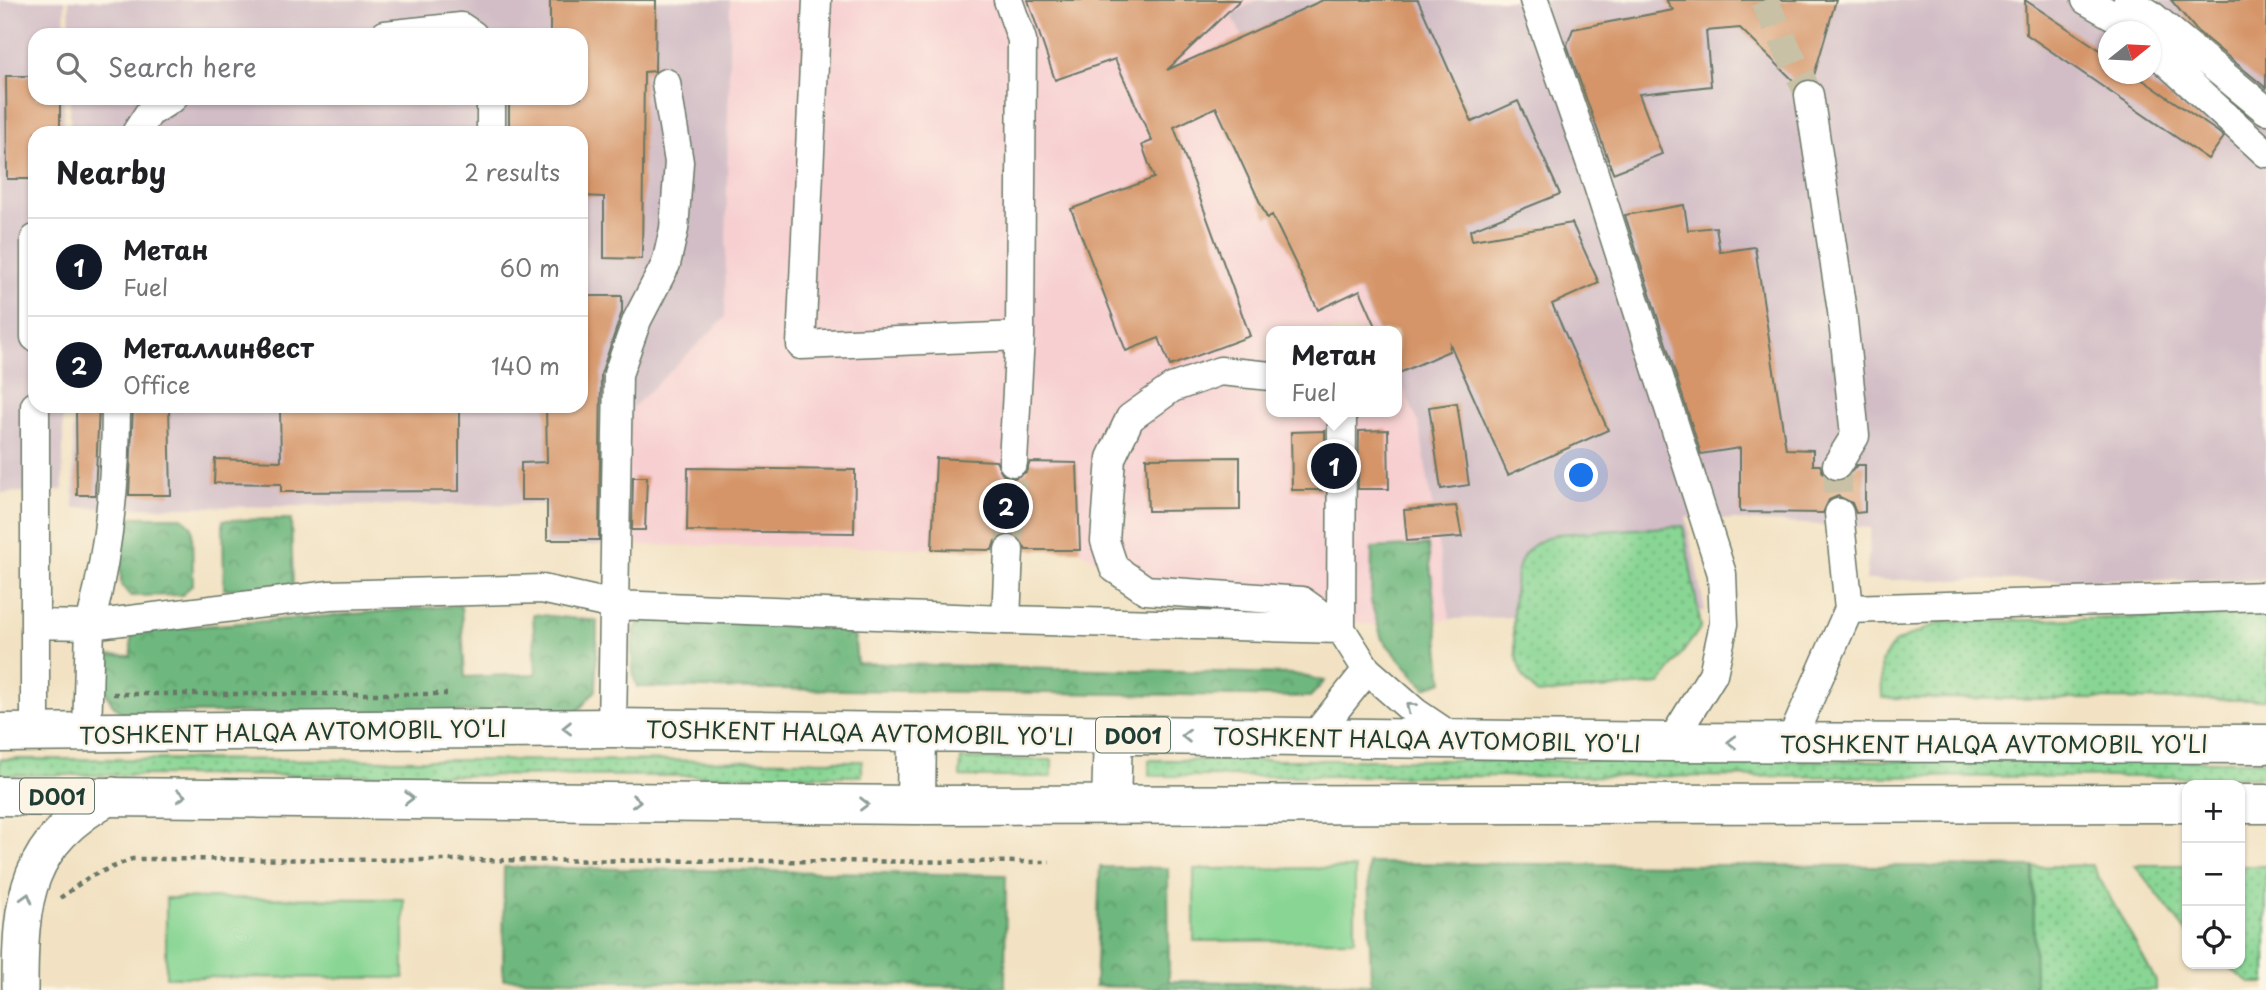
<!DOCTYPE html>
<html lang="en">
<head>
<meta charset="utf-8">
<style>
  body { margin:0; font-family:"Playpen Sans",sans-serif; background:#f6f6f6; color:#202124 }
  .controls { position:absolute; right:21px; bottom:21px; display:grid; overflow:hidden; border-radius:14px; box-shadow:0 2px 5px #0004 }
  .controls button { width:63px; height:63px; display:grid; place-items:center; padding:0; border:0; border-bottom:2px solid #e0e0e0; background:#fff; color:#202124; font:35px sans-serif }
  .compass { position:absolute; left:2098px; top:21px; width:63px; height:63px; border-radius:50%; background:#fff; box-shadow:0 2px 5px #0004; rotate:72deg }
  .you { position:absolute; left:1582px; top:476px; width:24px; height:24px; margin:-18px; border:5px solid #fff; border-radius:50%; background:#1a73e8; box-shadow:0 0 0 10px #1a73e833 }
  .badge { display:grid; place-items:center; width:46px; height:46px; border-radius:50%; background:#111827; color:#fff; font-size:23px; font-weight:700 }
  .pin { position:absolute; translate:-50% -50%; border:4px solid #fff; box-shadow:0 2px 7px #0006 }
  .popup { position:absolute; left:1266px; top:326px; width:136px; height:91px; box-sizing:border-box; display:grid; place-content:center; border-radius:14px; background:#fff; filter:drop-shadow(0 2px 5px #0005); font-size:23px; white-space:nowrap; color:#757577 }
  .popup b { font-size:26px; color:#202124 }
  .popup::after { content:''; position:absolute; left:50%; top:100%; margin-left:-14px; border:14px solid transparent; border-top-color:#fff }
  .list { margin:0; padding:0; list-style:none }
  h2 { display:flex; justify-content:space-between; align-items:center; height:91px; margin:0; padding:0 28px; font-size:30px }
  h2 small { font-size:23px; font-weight:400; color:#757577 }
  .list li { display:grid; grid-template-columns:46px 1fr auto; gap:21px; align-items:center; box-sizing:border-box; height:98px; padding:0 28px; border-top:2px solid #e0e0e0 }
  .list b { display:block; font-size:26px; white-space:nowrap }
  .list p { margin:0; font-size:23px; white-space:nowrap; color:#757577 }
  .list em { font-size:23px; font-style:normal; color:#757577 }
  .icon { flex:none; width:38px; height:38px; fill:none; stroke:currentColor; stroke-width:2; stroke-linecap:round; stroke-linejoin:round }
  .map { position:relative; flex:none; width:2266px; height:990px; overflow:hidden }
  .search { position:absolute; background:#fff; box-shadow:0 2px 5px #0004; left:28px; top:28px; width:560px; height:77px; display:flex; align-items:center; gap:18px; box-sizing:border-box; padding:0 24px; border-radius:21px; color:#757577; font-size:26px }
  .panel { position:absolute; background:#fff; box-shadow:0 2px 5px #0004; left:28px; top:126px; width:560px; height:287px; border-radius:21px }
  .map>svg:first-child { display:block }
  .built { fill:#f7cfd1 }
  .industrial { fill:#d2bdc6; fill-rule:evenodd }
  .grass { fill:url(#grass-dots); stroke:#548a64; stroke-width:2 }
  .forest { fill:url(#forest-crowns); stroke:#467a59; stroke-width:2 }
  .garden { fill:#89d694; stroke:#548a64; stroke-width:2 }
  .building { fill:#d59569 }
  .lines { fill:none; stroke-linecap:round; stroke-linejoin:round }
  .minor-tunnel { stroke:#c8c1a6; stroke-width:28; stroke-dasharray:28 14; stroke-linecap:butt }
  .minor-casing { stroke:#697766; stroke-width:31 }
  .major-casing { stroke:#697766; stroke-width:38 }
  .highway-casing { stroke:#697766; stroke-width:41 }
  .path { stroke:#697766; stroke-width:4.5; stroke-dasharray:5 5; stroke-linecap:butt }
  .minor { stroke:#fff; stroke-width:28 }
  .major { stroke:#fff; stroke-width:35 }
  .highway { stroke:#fff; stroke-width:38 }
  .oneway { stroke:#8f9e9a }
  .labels { text-anchor:middle; dominant-baseline:central; stroke-width:5; stroke-linejoin:round; paint-order:stroke }
  .shield { fill:#fcf5e5; stroke:#617469; stroke-width:2 }
  .shield-label { font-size:21px; font-weight:bold; fill:#1f3d34 }
  .street-label { font-size:23px; fill:#1f3d34; stroke:#fcf5e5 }
</style>
</head>
<body>
<div class="map">
<svg width="2266" height="990" viewBox="0 0 2266 990">
  <defs>
    <pattern id="grass-dots" width="8" height="8" patternUnits="userSpaceOnUse" patternTransform="scale(1.75)"><rect width="8" height="8" fill="#89d694"/><path d="M2 2h.1M6 6h.1" fill="none" stroke="#6faf7a" stroke-width="1.8" stroke-linecap="round"/></pattern>
    <pattern id="forest-crowns" width="20" height="18" patternUnits="userSpaceOnUse" patternTransform="scale(1.75)"><rect width="20" height="18" fill="#6eb77e"/><path d="M2 6a3 3 0 1 1 6 0M12 15a3 3 0 1 1 6 0" fill="none" stroke="#5a9668"/></pattern>
  </defs>
  <rect width="100%" height="100%" fill="#fcf5e5"/>
  <filter id="ink" filterUnits="userSpaceOnUse"><feTurbulence type="fractalNoise" baseFrequency=".0143" numOctaves="2"/><feDisplacementMap in="SourceGraphic" scale="14" xChannelSelector="R" yChannelSelector="G"/><feConvolveMatrix kernelMatrix="1 2 1 2 8 2 1 2 1" color-interpolation-filters="sRGB"/></filter>
  <filter id="wash" filterUnits="userSpaceOnUse"><feTurbulence type="fractalNoise" baseFrequency=".00686" numOctaves="4" result="noise"/><feDisplacementMap in="SourceGraphic" scale="28" xChannelSelector="R" yChannelSelector="G"/><feGaussianBlur stdDeviation="1.57" result="paint"/><feColorMatrix in="noise" values="0 0 0 0 0 0 0 0 0 0 0 0 0 0 0 0 0 1.4 0 .05"/><feComposite in="paint" operator="in"/></filter>
  <g filter="url(#wash)">
    <rect width="100%" height="100%" fill="#f2e2c3"/>
    <path class="built" d="M730,0H1256L1232,16L1377,331H1271V412H1397V375L1419,424L1450,619L1384,628L1282,605L1150,597L1080,550L619,545L632,408L725,318Z"/>
    <path class="industrial" d="M0,0H65L64,35H35V98H64V133H35V406H63V490L0,493Z
      M69,0H730L725,318L632,408L619,545H545V504L74,508L73,406H581V133H70V98H581V35H70Z
      M1256,0H2266V580H1866L1871,528L1686,517L1705,611L1450,619L1419,424L1397,375V331H1377L1232,15ZM2108,32H2150V74H2108Z"/>
    <path class="grass" d="M1683,526L1701,627L1660,684L1537,694C1532,687 1524,680 1521,672C1510,648 1510,577 1524,555C1531,544 1545,539 1556,534Z
      M2266,615V700L1882,698L1881,662L1894,643L1941,622Z
      M0,759L862,761V776L0,775Z
      M961,759L1052,760V777H960Z
      M1149,760L2266,761V777L1149,776Z
      M2092,865L2156,981V990H2035L2033,867Z
      M2135,865H2187V933Z
      M2240,866H2266V983H2250L2224,964H2240Z"/>
    <path class="forest" d="M131,517H182L192,527L193,584L182,595L131,596L121,585L120,526Z
      M291,519L293,588L224,589L223,520Z
      M1428,545L1443,682L1425,688L1382,639L1371,602L1372,548Z
      M461,605L465,677L536,674L533,614L597,621L596,690L577,712L122,713C101,698 103,678 103,655L131,656V632Z
      M655,616L854,631L857,663L1294,674L1325,681L1310,697L637,687C632,674 628,633 640,622C644,618 650,618 655,616Z
      M1368,863L2033,867L2035,990H1237L1095,986L1100,867L1168,868L1169,981L1371,984Z
      M504,867L1006,875L1005,987L503,979Z"/>
    <path class="garden" d="M1355,868V940L1194,941V869Z
      M166,898L404,899V978L166,977Z"/>
    <g id="blocks">
      <path class="building" d="M550,0H656L655,71L644,72L642,259L604,258V197L581,196V133H509V98H581V35H550Z
        M1028,0H1240L1167,70L1323,0H1418L1472,122L1518,101L1560,194L1470,230L1472,240L1572,223L1599,283L1552,304L1608,430L1508,475L1450,344L1449,351L1397,374V331H1378L1360,290L1318,310L1272,215L1267,218L1216,107L1174,127L1250,336L1170,366L1159,338L1126,351L1071,209L1154,178L1142,145L1152,141L1115,59L1055,80Z
        M1666,0H1836L1813,79L1797,84L1740,28L1706,31L1711,86L1639,94L1662,154L1613,173L1567,45L1573,29L1673,10Z
        M2025,0L2109,56V74H2134L2218,132L2224,137L2208,159L2026,34Z
        M2171,0H2266V88L2197,31Z
        M6,76H35V98H60V133H35V179H7Z
        M1684,205L1688,230L1716,227L1720,252L1755,247L1786,449L1813,450V465H1820L1823,473L1836,482L1845,479L1857,465H1865V512L1856,513L1852,503L1838,496L1829,500L1823,513L1740,512V448L1701,454L1625,215Z
        M581,296H622V312L601,374L599,540H547V500H521V463L547,462L546,406H581Z
        M1457,403L1469,485L1441,489L1429,407Z
        M76,406H99L95,495H77Z
        M133,406H169L171,495H129Z
        M300,406H452V410H459V491L281,492V484L214,483L215,459L281,461L280,409H300Z
        M1388,430L1389,489H1358L1359,431Z
        M1325,431V490H1292L1291,432Z
        M1240,457V510L1148,511L1146,458Z
        M936,458L996,461L1003,475L1013,479L1026,472L1030,462L1077,463L1080,550H1026L1018,536L1009,533L995,541L992,550L932,549Z
        M688,468L855,470L854,533L687,531Z
        M633,477H647L645,530H632Z
        M1456,506L1462,537L1407,541L1404,510Z"/>
    </g>
  </g>
  <g filter="url(#ink)">
    <use href="#blocks" fill-opacity="0" stroke="#697766" stroke-width="2"/>
    <g class="lines">
      <path class="minor-tunnel" d="M1764,0L1809,95
        M1837,465L1839,513
        M1009,550L1013,462"/>
      <g class="minor-casing">
        <path id="minor" d="M817,0L801,345L1020,336
          M1008,0L1022,40L1020,336L1013,462
          M1534,0L1593,170L1722,574L1724,624L1713,674L1671,742
          M2086,0L2119,19L2133,32
          M2128,0L2150,14L2266,110
          M385,35L461,27L473,35
          M2150,47L2266,153
          M1809,95L1842,311L1855,436L1837,465
          M136,133L149,113L173,98
          M491,133V98
          M35,239V337
          M1271,376L1220,371L1172,388L1130,418L1111,458L1105,541L1114,568L1146,590L1302,601L1341,629
          M35,406V733
          M1009,550L1006,620L1341,629L1367,670L1415,712L1455,739
          M1849,609L2266,596
          M35,624L90,625C109,552 116,481 116,406
          M1341,629L1342,412
          M612,728L618,374L637,320L666,264L674,229L679,162L666,83
          M87,733L90,625L330,595L542,589L614,605L1006,620
          M1313,738L1367,670
          M1790,743L1849,609L1839,513"/>
      </g>
      <g class="major-casing">
        <path id="major" d="M20,990C20,898 25,842 113,795"/>
      </g>
      <g class="highway-casing">
        <path id="highway" d="M0,733L612,728L1671,742L2266,744
          M0,796L916,805L2187,803
          M2240,804H2266
          M916,805L917,732
          M1111,805L1113,735"/>
      </g>
      <path class="path" d="M113,694H447
        M60,898L89,877L132,859L1050,862"/>
      <use href="#minor" class="minor"/>
      <use href="#major" class="major"/>
      <use href="#highway" class="highway"/>
    </g>
    <defs><path id="oneway-chevron" d="M-2-3.5L2.5 0L-2 3.5" fill="none" stroke-width="1.6" stroke-linecap="round" stroke-linejoin="round" transform="scale(1.75)"/></defs>
    <g class="oneway">
      <use href="#oneway-chevron" transform="translate(1410 707) rotate(-140)"/>
      <use href="#oneway-chevron" transform="translate(567 728) rotate(179)"/>
      <use href="#oneway-chevron" transform="translate(1186 736) rotate(-179)"/>
      <use href="#oneway-chevron" transform="translate(1732 742) rotate(-180)"/>
      <use href="#oneway-chevron" transform="translate(181 796) rotate(1)"/>
      <use href="#oneway-chevron" transform="translate(409 798) rotate(1)"/>
      <use href="#oneway-chevron" transform="translate(636 801) rotate(1)"/>
      <use href="#oneway-chevron" transform="translate(864 804) rotate(1)"/>
      <use href="#oneway-chevron" transform="translate(27 898) rotate(-74)"/>
    </g>
  </g>
  <g class="labels">
    <g class="shield">
      <rect x="1096" y="717.5" width="74" height="35" rx="5"/>
      <rect x="20" y="778.5" width="74" height="35" rx="5"/>
    </g>
    <g class="shield-label">
      <text x="1133" y="735">D001</text>
      <text x="57" y="796">D001</text>
    </g>
    <g class="street-label">
      <text transform="translate(293 731) rotate(-1)">TOSHKENT HALQA AVTOMOBIL YO'LI</text>
      <text transform="translate(860 732) rotate(1)">TOSHKENT HALQA AVTOMOBIL YO'LI</text>
      <text transform="translate(1427 739) rotate(1)">TOSHKENT HALQA AVTOMOBIL YO'LI</text>
      <text x="1994" y="743">TOSHKENT HALQA AVTOMOBIL YO'LI</text>
    </g>
  </g>
</svg>
<div class="controls">
<button>+</button>
<button>−</button>
<button><svg class="icon" aria-label="locate" viewBox="0 0 24 24"><circle cx="12" cy="12" r="6"/><path d="M12 2v4M12 18v4M2 12h4M18 12h4"/></svg></button>
</div>
<svg class="compass" viewBox="-18 -18 36 36"><path d="M0-13l5 13h-10z" fill="#e53935"/><path d="M0 13l5-13h-10z" fill="#757577"/></svg>
<div class="you"></div>
<div class="pin badge" style="left:1334px;top:466px">1</div>
<div class="popup"><b>Метан</b>Fuel</div>
<div class="pin badge" style="left:1006px;top:506px">2</div>
<div class="search"><svg class="icon" aria-label="search" viewBox="0 0 24 24"><circle cx="10" cy="10" r="6"/><path d="M15 15l6 6"/></svg>Search here</div>
<section class="panel">
<h2>Nearby<small>2 results</small></h2>
<ul class="list">
<li><span class="badge">1</span><div><b>Метан</b><p>Fuel</p></div><em>60 m</em></li>
<li><span class="badge">2</span><div><b>Металлинвест</b><p>Office</p></div><em>140 m</em></li>
</ul>
</section>
</div>
</body>
</html>
